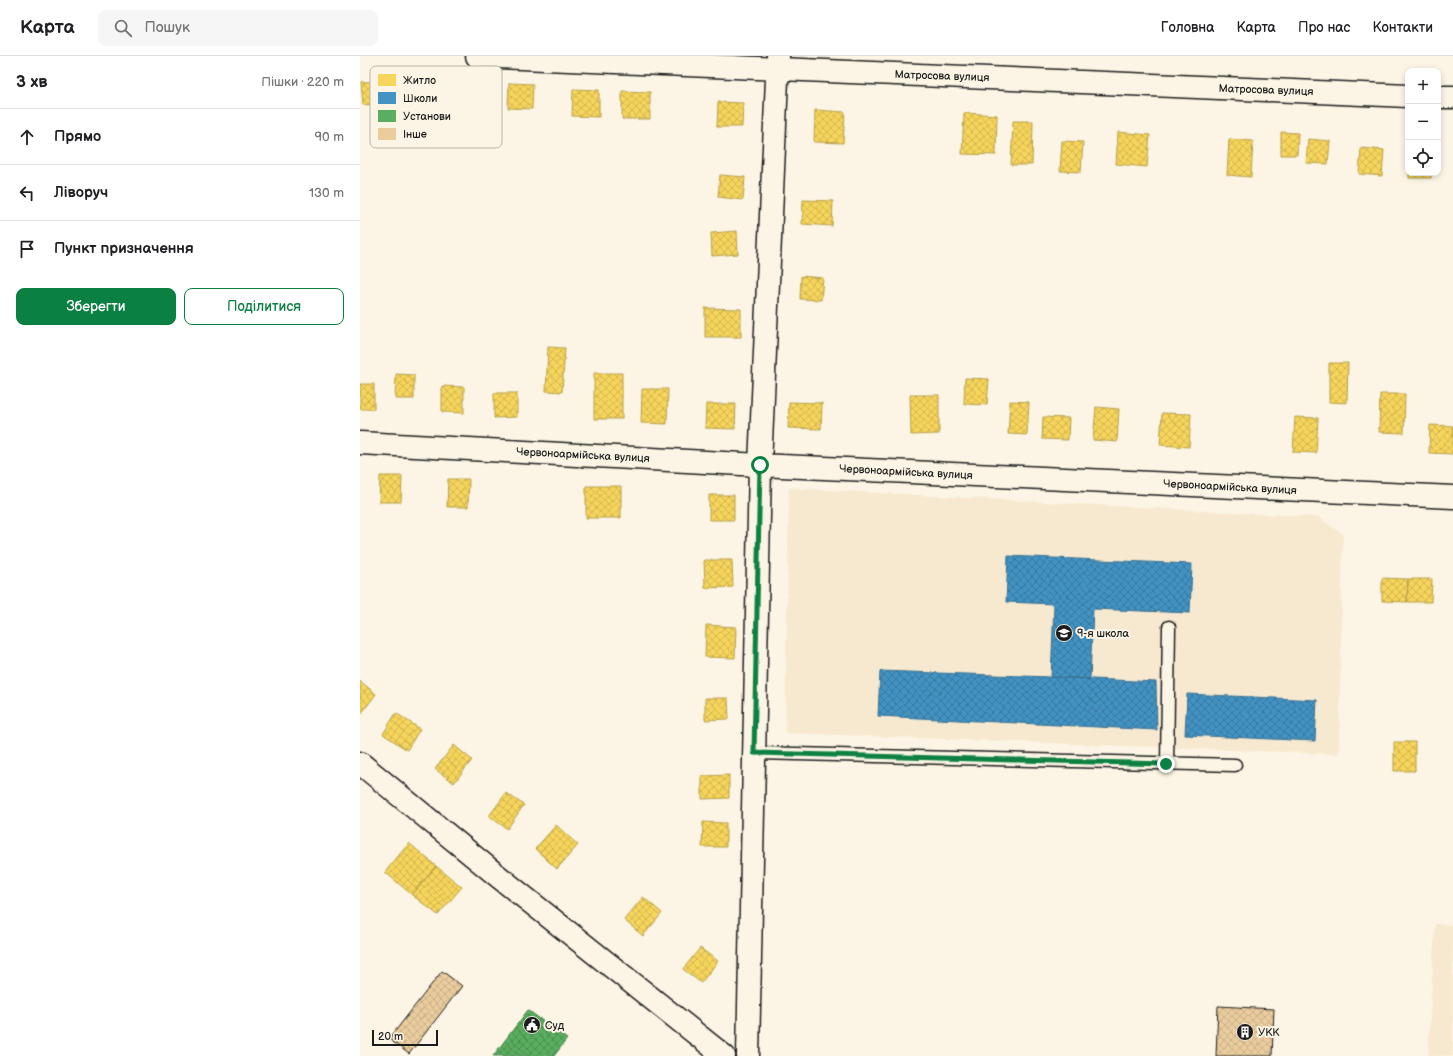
<!DOCTYPE html>
<html lang="uk">
<head>
<meta charset="utf-8">
<style>
  body { margin:0; font-family:"Balsamiq Sans",sans-serif; background:#f6f6f6; color:#202124 }
  .controls { position:absolute; right:12px; top:12px; display:grid; overflow:hidden; border-radius:8px; box-shadow:0 2px 6px #0003 }
  .controls button { width:36px; height:36px; display:grid; place-items:center; padding:0; border:0; border-bottom:1px solid #e0e0e0; background:#fff; color:#202124; font:20px sans-serif }
  .scale { position:absolute; left:12px; bottom:10px; width:66px; box-sizing:border-box; padding-left:4px; border:2px solid #1c1c1c; border-top:0; font-size:11px; line-height:14px; white-space:nowrap; color:#1c1c1c; -webkit-text-stroke:3px #fcf5e5; paint-order:stroke }
  .stop { position:absolute; width:12px; height:12px; margin:-9px; border:3px solid #0b8043; border-radius:50%; background:#fff }
  .stop.end { background:#0b8043; border-color:#fff; box-shadow:0 1px 4px #0008 }
  .list { margin:0; padding:0; list-style:none }
  h2 { display:flex; justify-content:space-between; align-items:center; height:52px; margin:0; padding:0 16px; font-size:17px }
  h2 small { font-size:13px; font-weight:400; color:#757577 }
  .list li { display:grid; grid-template-columns:26px 1fr auto; gap:12px; align-items:center; box-sizing:border-box; height:56px; padding:0 16px; border-top:1px solid #e0e0e0 }
  .list b { display:block; font-size:15px; white-space:nowrap }
  .list em { font-size:13px; font-style:normal; color:#757577 }
  .actions { display:flex; gap:8px; padding:12px 16px }
  .actions a { flex:1; padding:9px 0; border:1px solid #0b8043; border-radius:8px; text-align:center; font-size:14px; color:#0b8043 }
  .actions .main { background:#0b8043; color:#fff }
  .icon { flex:none; width:22px; height:22px; fill:none; stroke:currentColor; stroke-width:2; stroke-linecap:round; stroke-linejoin:round }
  .map { position:relative; flex:none; width:1093px; height:1000px; overflow:hidden }
  header { display:flex; align-items:center; gap:24px; box-sizing:border-box; height:56px; padding:0 20px; background:#fff; border-bottom:1px solid #e0e0e0 }
  header strong { font-size:19px }
  nav { display:flex; gap:22px; margin-inline-start:auto; font-size:14px }
  .search { width:280px; height:36px; background:#f6f6f6; display:flex; align-items:center; gap:10px; box-sizing:border-box; padding:0 14px; border-radius:8px; color:#757577; font-size:15px }
  main { display:flex }
  aside { flex:1; background:#fff }
  .map>svg:first-child { display:block }
  .built { fill:#f7e9cf }
  .homes { fill:url(#homes-cross-hatch); stroke:#b59e49 }
  .schools { fill:url(#schools-cross-hatch); stroke:#376f91 }
  .public { fill:url(#public-cross-hatch); stroke:#47824c }
  .building { fill:url(#building-cross-hatch); stroke:#1c1c1c }
  .lines { fill:none; stroke-linecap:round; stroke-linejoin:round }
  .service-casing { stroke:#1c1c1c; stroke-width:15 }
  .minor-casing { stroke:#1c1c1c; stroke-width:25 }
  .service { stroke:#fcf5e5; stroke-width:12 }
  .minor { stroke:#fcf5e5; stroke-width:22 }
  .route { stroke:#0b8043; stroke-width:5 }
  .labels { text-anchor:middle; dominant-baseline:central; stroke-width:4; stroke-linejoin:round; paint-order:stroke }
  .street-label { font-size:11px; fill:#1c1c1c; stroke:#fcf5e5 }
  .poi-label { font-size:11px; fill:#1c1c1c; stroke:#fcf5e5; text-anchor:start }
  .key { fill:#fcf5e5; stroke:#b9b4a9; stroke-width:1 }
  .key-label { font-size:11px; fill:#1c1c1c }
</style>
</head>
<body>
<header>
<strong>Карта</strong>
<div class="search"><svg class="icon" aria-label="search" viewBox="0 0 24 24"><circle cx="10" cy="10" r="6"/><path d="M15 15l6 6"/></svg>Пошук</div>
<nav><a>Головна</a><a>Карта</a><a>Про нас</a><a>Контакти</a></nav>
</header>
<main>
<aside>
<h2>3 хв<small>Пішки · 220 m</small></h2>
<ul class="list">
<li><svg class="icon" aria-label="ahead" viewBox="0 0 24 24"><path d="M12 20V5M6 11l6-6 6 6"/></svg><div><b>Прямо</b></div><em>90 m</em></li>
<li><svg class="icon" aria-label="left" viewBox="0 0 24 24"><path d="M17 20v-9H6M10 6l-5 5 5 5"/></svg><div><b>Ліворуч</b></div><em>130 m</em></li>
<li><svg class="icon" aria-label="arrive" viewBox="0 0 24 24"><path d="M6 21V4h12l-3 4 3 4H6"/></svg><div><b>Пункт призначення</b></div></li>
</ul>
<div class="actions"><a class="main">Зберегти</a><a>Поділитися</a></div>
</aside>
<div class="map">
<svg width="1093" height="1000" viewBox="0 0 1093 1000">
  <defs>
    <pattern id="homes-cross-hatch" width="8" height="8" patternUnits="userSpaceOnUse"><rect width="8" height="8" fill="#f6d55c"/><path d="M0 0l8 8M0 8l8-8" fill="none" stroke="#d2b64f"/></pattern>
    <pattern id="schools-cross-hatch" width="8" height="8" patternUnits="userSpaceOnUse"><rect width="8" height="8" fill="#4393c3"/><path d="M0 0l8 8M0 8l8-8" fill="none" stroke="#37779e"/></pattern>
    <pattern id="public-cross-hatch" width="8" height="8" patternUnits="userSpaceOnUse"><rect width="8" height="8" fill="#5aae61"/><path d="M0 0l8 8M0 8l8-8" fill="none" stroke="#4a8d4f"/></pattern>
    <pattern id="building-cross-hatch" width="8" height="8" patternUnits="userSpaceOnUse"><rect width="8" height="8" fill="#eacc9d"/><path d="M0 0l8 8M0 8l8-8" fill="none" stroke="#c8af87"/></pattern>
  </defs>
  <rect width="100%" height="100%" fill="#fcf5e5"/>
  <filter id="ink" filterUnits="userSpaceOnUse"><feTurbulence type="fractalNoise" baseFrequency=".025" numOctaves="2"/><feDisplacementMap in="SourceGraphic" scale="8" xChannelSelector="R" yChannelSelector="G"/><feConvolveMatrix kernelMatrix="1 2 1 2 8 2 1 2 1" color-interpolation-filters="sRGB"/></filter>
  <g filter="url(#ink)">
    <path class="built" d="M429,432L958,461L983,478L979,698L425,677Z
      M1075,868L1093,869V1000H1068Z"/>
    <path class="homes" d="M27,25L28,48L3,49L1,26Z
      M149,27L173,28L172,53L148,52Z
      M213,33L239,34V61L212,60Z
      M262,35L290,36V63H262Z
      M358,46L383,47L382,71H357Z
      M455,54L485,56L483,87L454,86Z
      M604,57L637,59L636,99L602,98Z
      M653,65H673L672,109H651Z
      M758,76L790,79L787,111L756,108Z
      M921,76L938,77L937,99H921Z
      M869,83L893,85L891,121L867,119Z
      M948,83L970,85L968,108L946,107Z
      M702,85L723,86L721,116L700,115Z
      M1001,92L1024,94L1022,120L999,118Z
      M1049,117H1071V122H1049Z
      M360,119L385,121L383,144L358,141Z
      M443,144L473,145L472,170L442,168Z
      M377,175L378,198L352,200L351,177Z
      M441,220L463,222L461,244L440,243Z
      M345,252L381,253V281H345Z
      M188,291L205,292L202,336L186,335Z
      M969,307H988L987,347L969,346Z
      M234,317H262V363H234Z
      M36,318L54,319V343H35Z
      M605,322L629,323L627,349L604,348Z
      M0,328H14V353H0Z
      M82,330L104,331V357L82,356Z
      M282,333H308L307,368L281,367Z
      M134,337H157V361L134,362Z
      M1020,338H1045L1044,377L1019,376Z
      M550,339H579V378L551,379Z
      M650,345L669,346L667,379L648,378Z
      M429,346L462,347L461,373L428,372Z
      M346,348H376L375,373L345,372Z
      M736,351L759,353L757,386L733,384Z
      M802,357L831,358L829,391L800,389Z
      M683,361L709,362L708,384L682,383Z
      M935,361L958,362L956,397L933,396Z
      M1070,369L1093,370V398L1069,397Z
      M20,420H42L41,446H19Z
      M88,423H109L108,451H87Z
      M226,430H261V462H226Z
      M349,439H374V464H349Z
      M344,504H372L373,531L345,532Z
      M1022,522L1048,523L1047,546L1022,545Z
      M1048,523H1072L1071,546H1047Z
      M346,569L376,571L375,602L345,601Z
      M0,625L16,638L1,658L0,657Z
      M345,642H368L369,663L345,664Z
      M36,657L60,673L47,694L23,678Z
      M1034,686H1055V715H1034Z
      M94,689L112,704L94,727L75,713Z
      M369,719V742L342,743V720Z
      M146,737L164,749L147,773L129,760Z
      M343,766L366,767V791H342Z
      M196,769L218,789L197,813L175,793Z
      M49,787L76,810L52,839L25,816Z
      M76,810L102,831L78,859L52,839Z
      M283,841L302,857L283,880L264,864Z
      M340,892L358,905L341,927L323,913Z"/>
    <path class="schools" d="M648,500L832,508L830,557L733,553L730,623L691,621L694,548L646,546Z
      M520,615L691,621L796,626L797,674L518,660Z
      M827,638L957,644L955,685L825,679Z"/>
    <path class="public" d="M168,954L207,983L194,1000H133Z"/>
    <path class="building" d="M82,915L102,930L49,998L29,983Z
      M858,950L914,953L912,1000H856Z"/>
    <g class="lines">
      <g class="service-casing">
        <path id="service" d="M394,697L875,709
          M807,708L809,571"/>
      </g>
      <g class="minor-casing">
        <path id="minor" d="M117,0L1048,40
          M1078,41H1093
          M0,387L400,409L1093,441
          M0,707L139,821L364,1000
          M388,1000L400,409L418,0"/>
      </g>
      <use href="#service" class="service"/>
      <use href="#minor" class="minor"/>
    </g>
  </g>
  <g class="lines" filter="url(#ink)">
    <path class="route" d="M400,409L394,697L806,708"/>
  </g>
  <defs>
    <g id="school-disc" transform="scale(0.9)"><circle r="9.5" fill="#1c1c1c" stroke="#fcf5e5"/><path d="M0-5L7-2L0 1L-7-2ZM-4 1L0 2.5L4 1V4Q0 6-4 4Z" fill="#fff"/></g>
    <g id="civic-disc" transform="scale(0.9)"><circle r="9.5" fill="#1c1c1c" stroke="#fcf5e5"/><path d="M-.6-6.5H3V-4.5H.6V-3L4-1V1h2V6H-6V1h2V-1L-.6-3ZM-1.2 2.5V6h2.4V2.5Z" fill="#fff"/></g>
    <g id="building-disc" transform="scale(0.9)"><circle r="9.5" fill="#1c1c1c" stroke="#fcf5e5"/><path d="M-4-6H4V6H1V3H-1V6H-4ZM-2.5-4.3h1.7v1.8h-1.7ZM.8-4.3h1.7v1.8H.8ZM-2.5-1h1.7V.8h-1.7ZM.8-1h1.7V.8H.8Z" fill="#fff"/></g>
  </defs>
  <g fill-rule="evenodd">
    <use href="#school-disc" x="704" y="577"/>
    <use href="#civic-disc" x="172" y="969"/>
    <use href="#building-disc" x="885" y="976"/>
  </g>
  <g class="labels">
    <g class="street-label">
      <text transform="translate(582 20) rotate(2)">Матросова вулиця</text>
      <text transform="translate(906 34) rotate(2)">Матросова вулиця</text>
      <text transform="translate(223 399) rotate(3)">Червоноармійська вулиця</text>
      <text transform="translate(546 416) rotate(3)">Червоноармійська вулиця</text>
      <text transform="translate(870 431) rotate(3)">Червоноармійська вулиця</text>
    </g>
    <g class="poi-label">
      <text x="717" y="577">9-я школа</text>
      <text x="185" y="969">Суд</text>
      <text x="898" y="976">УКК</text>
    </g>
  </g>
  <rect x="10" y="10" width="132" height="82" rx="6" class="key"/>
  <rect x="18" y="18" width="18" height="12" fill="#f6d55c"/>
  <rect x="18" y="36" width="18" height="12" fill="#4393c3"/>
  <rect x="18" y="54" width="18" height="12" fill="#5aae61"/>
  <rect x="18" y="72" width="18" height="12" fill="#eacc9d"/>
  <g class="key-label">
    <text x="43" y="28">Житло</text>
    <text x="43" y="46">Школи</text>
    <text x="43" y="64">Установи</text>
    <text x="43" y="82">Інше</text>
  </g>
</svg>
<div class="controls">
<button>+</button>
<button>−</button>
<button><svg class="icon" aria-label="locate" viewBox="0 0 24 24"><circle cx="12" cy="12" r="6"/><path d="M12 2v4M12 18v4M2 12h4M18 12h4"/></svg></button>
</div>
<div class="scale">20 m</div>
<div class="stop" style="left:400px;top:409px"></div>
<div class="stop end" style="left:806px;top:708px"></div>
</div>
</main>
</body>
</html>
